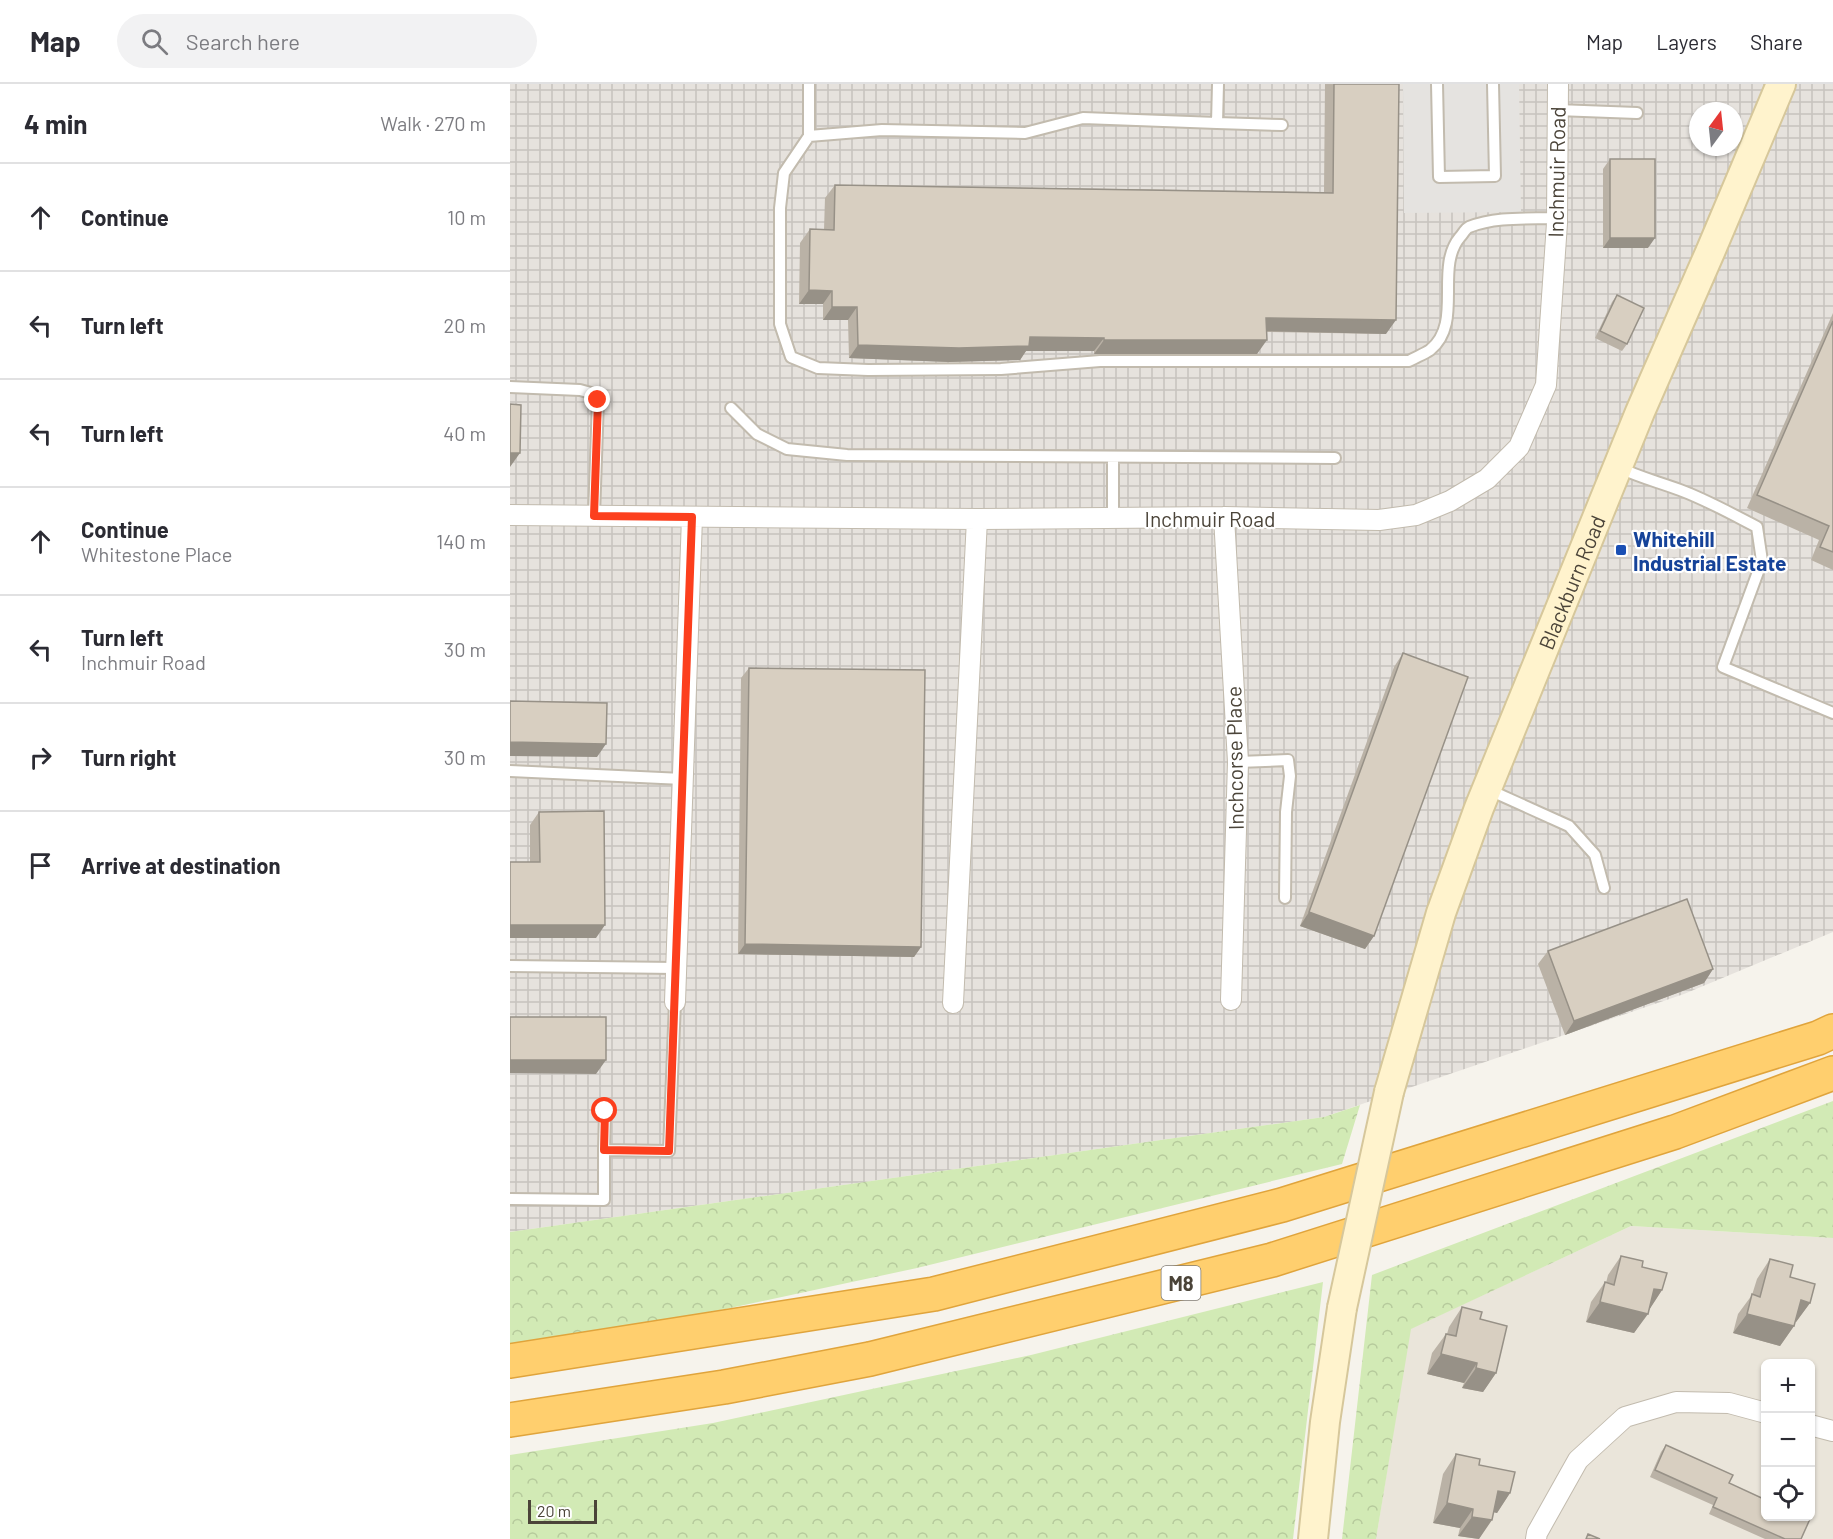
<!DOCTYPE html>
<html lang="en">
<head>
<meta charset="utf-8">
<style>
  body { margin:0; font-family:Barlow,sans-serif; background:#f2f2f3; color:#2b2b33 }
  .controls { position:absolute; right:18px; bottom:18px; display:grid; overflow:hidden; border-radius:9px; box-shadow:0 2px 4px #0004 }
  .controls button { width:54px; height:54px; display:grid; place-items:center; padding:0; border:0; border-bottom:2px solid #e1e1e2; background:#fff; color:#2b2b33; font:30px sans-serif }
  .compass { position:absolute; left:1179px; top:18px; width:54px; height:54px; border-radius:50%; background:#fff; box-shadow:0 2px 4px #0004; rotate:15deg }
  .scale { position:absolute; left:18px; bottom:15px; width:69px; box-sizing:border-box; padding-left:6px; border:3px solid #4b4439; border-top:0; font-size:16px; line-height:21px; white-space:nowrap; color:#4b4439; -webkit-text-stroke:4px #fff; paint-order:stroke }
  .stop { position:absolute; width:18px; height:18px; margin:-14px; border:4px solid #fc3f1d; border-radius:50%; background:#fff }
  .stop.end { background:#fc3f1d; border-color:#fff; box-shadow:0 2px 6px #0008 }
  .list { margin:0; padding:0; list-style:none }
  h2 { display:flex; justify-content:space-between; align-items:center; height:78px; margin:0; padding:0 24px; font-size:26px }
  h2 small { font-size:20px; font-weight:400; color:#7c7c81 }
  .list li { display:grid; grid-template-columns:39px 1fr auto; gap:18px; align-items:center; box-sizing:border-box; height:108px; padding:0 24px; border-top:2px solid #e1e1e2 }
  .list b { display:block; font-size:22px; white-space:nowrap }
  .list p { margin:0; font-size:20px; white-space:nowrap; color:#7c7c81 }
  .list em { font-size:20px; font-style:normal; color:#7c7c81 }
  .icon { flex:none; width:33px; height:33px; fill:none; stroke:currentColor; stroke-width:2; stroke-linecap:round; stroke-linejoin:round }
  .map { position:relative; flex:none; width:1323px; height:1455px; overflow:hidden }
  header { display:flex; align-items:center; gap:36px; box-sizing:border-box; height:84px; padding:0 30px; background:#fff; border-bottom:2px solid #e1e1e2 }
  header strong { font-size:28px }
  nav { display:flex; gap:33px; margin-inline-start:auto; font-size:21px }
  .search { width:420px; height:54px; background:#f2f2f3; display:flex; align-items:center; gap:15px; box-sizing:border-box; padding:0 21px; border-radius:33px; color:#7c7c81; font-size:22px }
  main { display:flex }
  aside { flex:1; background:#fff }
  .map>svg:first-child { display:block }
  .residential { fill:#eae5da; fill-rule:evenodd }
  .industrial { fill:url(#industrial-grid); fill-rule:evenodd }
  .forest { fill:url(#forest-crowns) }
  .parking { fill:#e5e3e0 }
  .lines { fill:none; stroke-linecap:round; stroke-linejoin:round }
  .service-casing { stroke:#c2bbae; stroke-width:14 }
  .minor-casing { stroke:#c2bbae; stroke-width:22 }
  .secondary-casing { stroke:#d6c79b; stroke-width:32 }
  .motorway-casing { stroke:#e0a43c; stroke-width:36 }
  .service { stroke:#fff; stroke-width:10 }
  .minor { stroke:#fff; stroke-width:20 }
  .secondary { stroke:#fff3cd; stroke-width:28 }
  .motorway { stroke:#ffcf6e; stroke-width:33 }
  .secondary-bridge-casing { stroke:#d6c79b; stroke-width:32; stroke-linecap:butt }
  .secondary-bridge { stroke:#fff3cd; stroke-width:28 }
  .wall { fill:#bab2a6 }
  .shaded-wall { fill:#979187 }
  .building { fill:#d8cfc1; stroke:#979187; stroke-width:1.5 }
  .route { stroke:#fc3f1d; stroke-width:8 }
  .transit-dot { fill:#1a4fb4; stroke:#fff; stroke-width:2 }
  .labels { text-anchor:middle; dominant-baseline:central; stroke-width:4.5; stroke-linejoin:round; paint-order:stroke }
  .shield { fill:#fff; stroke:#817c74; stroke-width:1.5 }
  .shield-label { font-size:20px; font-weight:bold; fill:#4b4439 }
  .street-label { font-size:21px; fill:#4b4439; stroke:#fff }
  .transit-label { font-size:21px; font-weight:bold; fill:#164399; stroke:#fff; text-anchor:start }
</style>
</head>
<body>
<header>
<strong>Map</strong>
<div class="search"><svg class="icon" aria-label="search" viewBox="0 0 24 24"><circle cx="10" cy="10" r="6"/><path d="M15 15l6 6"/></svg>Search here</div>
<nav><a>Map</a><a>Layers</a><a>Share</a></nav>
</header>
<main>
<aside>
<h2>4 min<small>Walk · 270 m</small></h2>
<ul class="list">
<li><svg class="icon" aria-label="ahead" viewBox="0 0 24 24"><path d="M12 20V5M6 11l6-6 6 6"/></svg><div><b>Continue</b></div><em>10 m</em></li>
<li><svg class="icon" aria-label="left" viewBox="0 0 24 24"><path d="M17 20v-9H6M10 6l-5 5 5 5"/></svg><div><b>Turn left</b></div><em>20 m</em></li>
<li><svg class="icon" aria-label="left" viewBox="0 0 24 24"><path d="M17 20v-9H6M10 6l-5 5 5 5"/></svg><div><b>Turn left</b></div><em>40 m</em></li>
<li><svg class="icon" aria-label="ahead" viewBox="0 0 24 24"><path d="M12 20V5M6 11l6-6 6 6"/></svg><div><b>Continue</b><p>Whitestone Place</p></div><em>140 m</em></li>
<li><svg class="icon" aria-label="left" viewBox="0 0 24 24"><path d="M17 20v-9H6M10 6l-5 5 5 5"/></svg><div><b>Turn left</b><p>Inchmuir Road</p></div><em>30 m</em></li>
<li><svg class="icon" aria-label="right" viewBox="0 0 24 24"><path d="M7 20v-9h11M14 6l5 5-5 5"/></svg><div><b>Turn right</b></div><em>30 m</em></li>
<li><svg class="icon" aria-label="arrive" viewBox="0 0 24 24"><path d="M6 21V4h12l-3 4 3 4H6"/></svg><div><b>Arrive at destination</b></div></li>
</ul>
</aside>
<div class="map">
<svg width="1323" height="1455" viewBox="0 0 1323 1455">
  <defs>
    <pattern id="industrial-grid" width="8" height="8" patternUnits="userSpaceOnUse" patternTransform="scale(1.5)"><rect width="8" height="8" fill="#e6e2dd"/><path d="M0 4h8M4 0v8" fill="none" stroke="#c7c3be"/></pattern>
    <pattern id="forest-crowns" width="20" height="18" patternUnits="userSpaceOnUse" patternTransform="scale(1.5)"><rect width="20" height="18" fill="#d2eab5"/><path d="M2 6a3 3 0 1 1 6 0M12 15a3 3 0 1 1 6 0" fill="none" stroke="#b6ca9c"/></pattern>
  </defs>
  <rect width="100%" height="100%" fill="#f6f3ec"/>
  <path class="residential" d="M1121,1142L1323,1154V1455H866L900,1245ZM1256,1280H1300V1432H1256Z"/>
  <path class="industrial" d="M0,0H1323V848L1174,910L814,1033L0,1148ZM1188,27H1224V63H1188Z"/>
  <path class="forest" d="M1323,1017V1154L1121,1142L901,1245L866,1455H832L862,1191Z
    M850,1021L832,1080L407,1184L127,1244L0,1261V1148L814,1033Z
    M813,1198L783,1455H0V1371L203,1339L521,1271Z"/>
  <path class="parking" d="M893,0H1009L1011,128L894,129Z"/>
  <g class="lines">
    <g class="service-casing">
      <path id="service" d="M708,0L707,39L573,34L515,49L372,46L299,52L274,89L270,124V240L281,273L308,284L358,286L491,285L590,277H899C906,273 914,270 920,266C954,239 924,184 950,153C953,150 955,145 959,143C986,132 1019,135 1047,134
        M927,0L929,93L985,92L983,0
        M1047,26L1127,29
        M707,39L772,41
        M299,52V0
        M0,303L70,306L81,309L88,316L84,432
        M221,324L247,350L277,365L337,371L825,374
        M1108,383C1128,393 1149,398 1170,406C1197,416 1222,430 1247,443L1252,477L1213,583L1323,629
        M603,434V373
        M728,678L778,676L780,692L776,728L775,814
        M0,687L173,695
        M977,705L1059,742L1085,771L1094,804
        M0,882L166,884
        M94,1066L95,1027
        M0,1115L94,1116V1066L159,1067L165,918"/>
    </g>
    <g class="minor-casing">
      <path id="minor" d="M0,431L467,435L714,433L869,436L906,431L940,417L977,395L1009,363L1036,301L1047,139L1048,0
        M714,433L728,678L721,916
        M165,918L182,433
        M443,919L467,435
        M1300,1341L1323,1347
        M1026,1455L1027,1449L1068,1376L1115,1333L1166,1318L1219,1319L1256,1329"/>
    </g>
    <g class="secondary-casing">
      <g id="secondary">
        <path id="s1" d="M879,1008L931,829L969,724L1130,328L1201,166L1271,0"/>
        <path d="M803,1455L815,1338L832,1224"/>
      </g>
    </g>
    <g class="motorway-casing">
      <path id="motorway" d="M0,1277L424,1210L772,1121L1308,954L1323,947
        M0,1336L214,1303L360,1275L762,1176L1165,1048L1323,989"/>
    </g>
    <use href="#service" class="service"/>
    <use href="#minor" class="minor"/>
    <use href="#secondary" class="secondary"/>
    <use href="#motorway" class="motorway"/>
    <g class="secondary-bridge-casing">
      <path id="secondary-bridge" d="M832,1224L879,1008"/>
    </g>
    <use href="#secondary-bridge" class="secondary-bridge"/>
  </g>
  <path class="wall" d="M815,0H889L876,250L756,248L747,270H584V267H516L510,276L439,278L339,274L338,236H313V220H289L290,159L300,145L314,146L315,114L325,101L814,108Z
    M1100,75L1138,164H1093V85Z
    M1107,211L1117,260L1112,267L1085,254L1102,218Z
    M1323,229V486L1301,476L1309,456L1237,424Z
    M893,569L864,852L855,865L790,842L884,583Z
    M239,584L411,863L404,873L228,870L231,594Z
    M29,728L86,854L20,778V741Z
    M1038,867L1203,885L1194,899L1055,951L1028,880Z
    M1111,1172L1132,1183L1152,1206L1124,1249L1076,1238L1081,1218L1095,1198L1096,1199L1098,1191Z
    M1260,1175L1280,1193L1300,1219L1286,1238H1285L1284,1242L1270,1262L1223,1249L1228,1230L1242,1211L1247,1195Z
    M952,1223L970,1235L986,1289L973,1308L952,1304L954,1299L917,1290L922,1269L936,1250H937L939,1243Z
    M1156,1361L1219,1399L1291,1455H1255L1199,1430L1203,1421L1140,1393L1151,1368Z
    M946,1370L969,1381L1000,1409L987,1429L984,1428L969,1455L948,1452L950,1444L923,1439L933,1390Z"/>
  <path class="shaded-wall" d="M1100,154H1145L1138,164H1093Z
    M299,206L322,207L313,220H289Z
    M322,223H347L338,236H313Z
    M756,234L886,236L876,250L746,247Z
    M520,253L594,254L584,267H516L510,276L439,278L339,274L348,261Z
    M594,256H757L747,270H584Z
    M0,369H10L0,383Z
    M0,658L96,660L87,673L0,672Z
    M799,828L864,852L855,865L790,842Z
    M0,841H95L86,854H0Z
    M235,860L411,863L404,873L228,870Z
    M1203,885L1194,899L1055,951L1064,937Z
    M0,976H96L86,990L0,989Z
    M1144,1205L1152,1206L1139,1226Z
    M1291,1216L1300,1219L1286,1238L1277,1236Z
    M1090,1218L1138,1230L1124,1249L1076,1238Z
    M1237,1230L1284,1242L1270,1262L1223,1249Z
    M931,1270L967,1279L954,1299L917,1290Z
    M966,1284L986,1289L973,1308L952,1304Z
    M988,1407L1000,1409L987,1429L974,1426Z
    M937,1419L963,1425L950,1444L923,1439Z
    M962,1433L982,1436L969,1455L948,1452Z"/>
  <path class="building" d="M824,0H889L886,236L756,234L757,256H594V254L520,253L519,262L449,264L348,261L347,223H322V207L299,206L300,145L324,146L325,101L823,109Z
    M1100,75H1145V154H1100Z
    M1107,211L1134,224L1117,260L1090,247Z
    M1323,237V468L1310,463L1319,442L1247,411Z
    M0,320L11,321L10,369H0Z
    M893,569L958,593L864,852L799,828Z
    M239,584L415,586L411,863L235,860Z
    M0,617L97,619L96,660L0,658Z
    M94,727L95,841H0V778H30L29,728Z
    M1177,815L1203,885L1064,937L1038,867Z
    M0,933H96V976H0Z
    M1111,1172L1133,1177L1132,1183L1157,1189L1152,1206L1144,1205L1138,1230L1090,1218L1095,1198L1104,1201Z
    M1260,1175L1283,1181L1280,1193L1305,1200L1300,1219L1291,1216L1284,1242L1237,1230L1242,1210L1250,1213Z
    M952,1223L972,1228L970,1235L997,1242L986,1289L966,1284L967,1279L931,1270L936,1250L946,1252Z
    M1156,1361L1223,1391L1219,1399L1256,1416V1432H1293L1300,1435L1291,1455H1275L1203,1423L1207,1414L1145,1386Z
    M946,1370L970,1375L969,1381L1005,1388L1000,1409L988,1407L982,1436L962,1433L963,1425L937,1419Z
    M1078,1450L1090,1455H1076Z"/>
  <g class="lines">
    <path class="route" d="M88,316L84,432L182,433L159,1067L94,1066L95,1027"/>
  </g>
  <rect class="transit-dot" x="1105" y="460" width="12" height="12" rx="3"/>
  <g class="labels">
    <rect class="shield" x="651.5" y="1182" width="39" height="34" rx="4.5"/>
    <g class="shield-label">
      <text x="671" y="1199">M8</text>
    </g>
    <g class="street-label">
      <text transform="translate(1046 88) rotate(-89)">Inchmuir Road</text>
      <text x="700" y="434">Inchmuir Road</text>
      <text stroke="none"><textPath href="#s1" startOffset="542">Blackburn Road</textPath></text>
      <text transform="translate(724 674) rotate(-91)">Inchcorse Place</text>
    </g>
    <g class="transit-label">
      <text x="1123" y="454">Whitehill<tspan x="1123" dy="24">Industrial Estate</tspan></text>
    </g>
  </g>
</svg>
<div class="controls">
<button>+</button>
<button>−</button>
<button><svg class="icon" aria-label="locate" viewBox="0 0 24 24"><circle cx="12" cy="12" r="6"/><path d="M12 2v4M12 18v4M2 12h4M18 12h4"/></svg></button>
</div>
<svg class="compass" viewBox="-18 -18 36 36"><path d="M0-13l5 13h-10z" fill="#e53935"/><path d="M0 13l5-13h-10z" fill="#7c7c81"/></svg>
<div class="scale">20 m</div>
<div class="stop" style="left:95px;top:1027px"></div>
<div class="stop end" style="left:88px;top:316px"></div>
</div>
</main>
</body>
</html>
